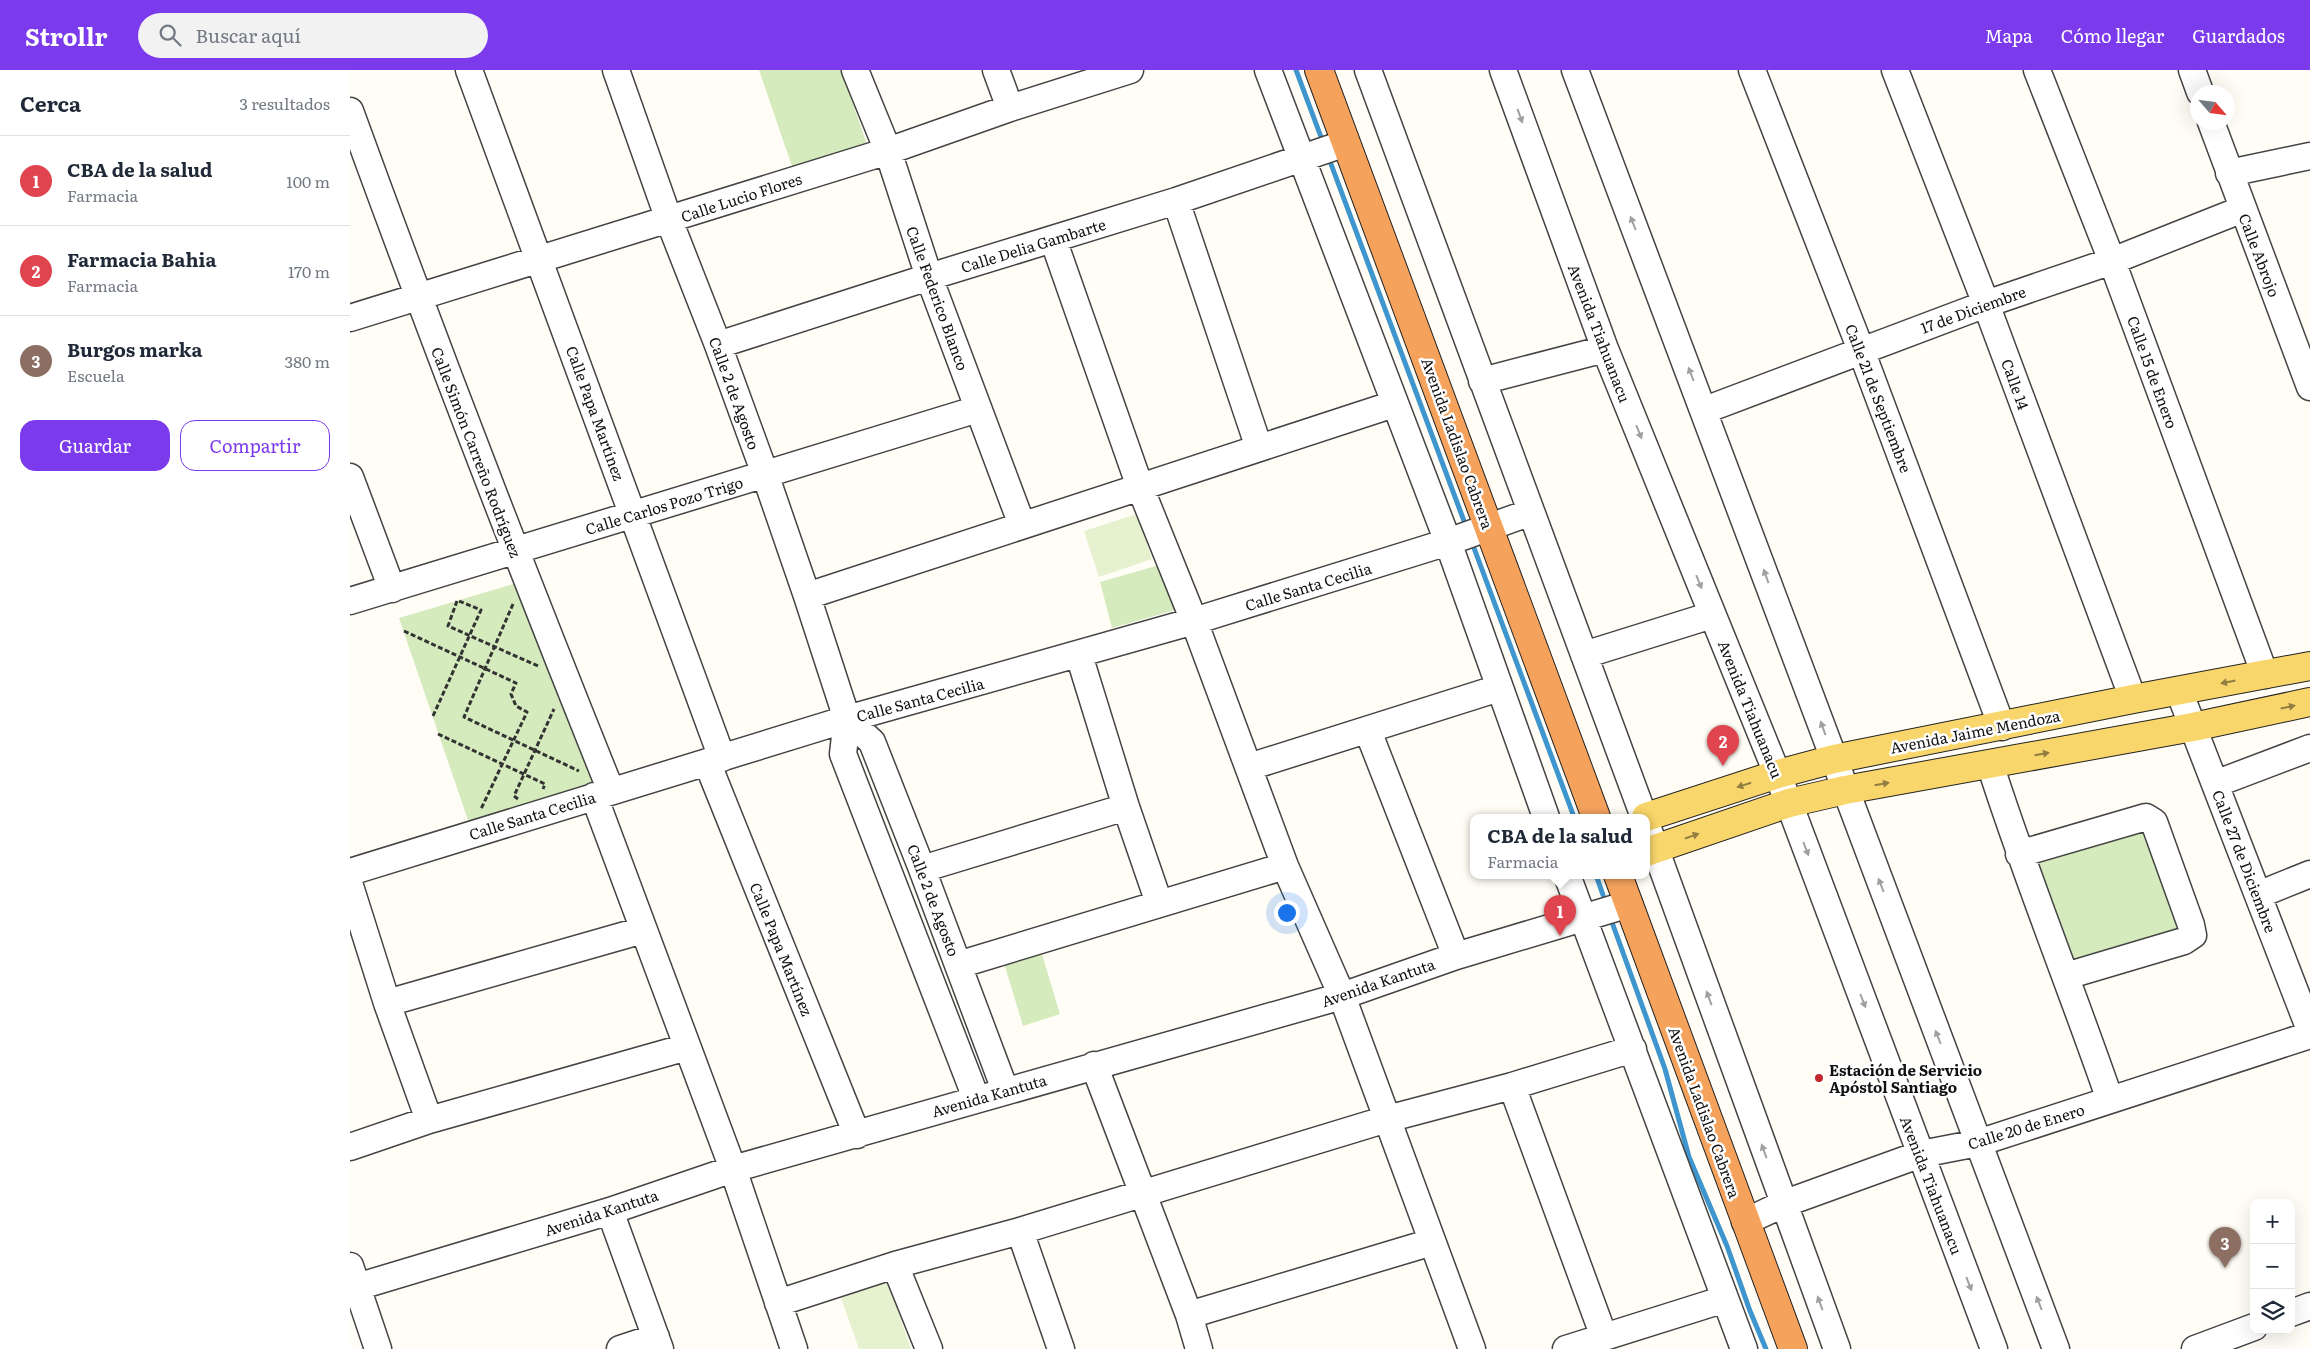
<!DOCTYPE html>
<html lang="es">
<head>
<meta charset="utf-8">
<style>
  body { margin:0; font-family:Literata,serif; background:#f2f2f3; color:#1f2937 }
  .controls { position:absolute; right:15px; bottom:15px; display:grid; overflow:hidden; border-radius:10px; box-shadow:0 5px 20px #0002 }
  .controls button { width:45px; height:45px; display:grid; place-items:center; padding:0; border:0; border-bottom:1px solid #e0e1e3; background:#fff; color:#1f2937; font:25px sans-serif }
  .compass { position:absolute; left:1840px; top:15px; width:45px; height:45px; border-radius:50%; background:#fff; box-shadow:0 5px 20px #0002; rotate:118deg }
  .you { position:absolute; left:936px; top:842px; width:18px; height:18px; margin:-12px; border:4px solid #fff; border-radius:50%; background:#1a73e8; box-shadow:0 0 0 8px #1a73e833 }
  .badge { display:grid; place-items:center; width:32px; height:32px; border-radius:50%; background:#7c3aed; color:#fff; font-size:16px; font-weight:700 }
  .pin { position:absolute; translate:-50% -41px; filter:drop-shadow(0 1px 2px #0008) }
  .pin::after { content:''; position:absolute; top:26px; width:18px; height:15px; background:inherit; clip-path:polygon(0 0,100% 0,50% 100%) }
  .popup { position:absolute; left:1120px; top:744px; width:180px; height:65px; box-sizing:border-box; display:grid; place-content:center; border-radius:10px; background:#fff; filter:drop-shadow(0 1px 4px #0005); font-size:16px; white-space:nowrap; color:#747a83 }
  .popup b { font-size:19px; color:#1f2937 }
  .popup::after { content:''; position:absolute; left:50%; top:100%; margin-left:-10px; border:10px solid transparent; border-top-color:#fff }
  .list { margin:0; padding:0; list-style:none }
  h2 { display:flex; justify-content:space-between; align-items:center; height:65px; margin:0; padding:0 20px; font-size:21px }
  h2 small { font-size:16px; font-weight:400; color:#747a83 }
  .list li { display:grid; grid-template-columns:32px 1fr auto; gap:15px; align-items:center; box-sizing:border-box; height:90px; padding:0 20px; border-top:1px solid #e0e1e3 }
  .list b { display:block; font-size:19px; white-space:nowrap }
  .list p { margin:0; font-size:16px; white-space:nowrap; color:#747a83 }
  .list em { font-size:16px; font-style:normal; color:#747a83 }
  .actions { display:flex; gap:10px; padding:15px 20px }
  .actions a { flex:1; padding:11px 0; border:1px solid #7c3aed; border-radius:15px; text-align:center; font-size:18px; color:#7c3aed }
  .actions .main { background:#7c3aed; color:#fff }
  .icon { flex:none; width:28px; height:28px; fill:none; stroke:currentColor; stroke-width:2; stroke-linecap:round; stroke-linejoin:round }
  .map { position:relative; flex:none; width:1960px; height:1279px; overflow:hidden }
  header { display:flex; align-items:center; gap:30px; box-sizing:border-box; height:70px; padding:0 25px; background:#7c3aed; color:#fff }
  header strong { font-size:24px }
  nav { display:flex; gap:28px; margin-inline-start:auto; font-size:18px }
  .search { width:350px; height:45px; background:#f2f2f3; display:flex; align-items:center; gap:12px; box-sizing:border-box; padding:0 18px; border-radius:28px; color:#747a83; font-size:19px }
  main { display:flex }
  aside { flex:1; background:#fff }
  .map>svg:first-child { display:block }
  .green { fill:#d5ebbd }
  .pitch { fill:#e6f2cf }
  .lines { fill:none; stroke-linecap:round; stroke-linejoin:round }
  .stream { stroke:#3f96cf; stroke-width:5 }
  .minor-casing { stroke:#444; stroke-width:29 }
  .major-casing { stroke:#222; stroke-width:30 }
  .highway-casing { stroke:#222; stroke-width:30 }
  .path { stroke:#333; stroke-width:3; stroke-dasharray:5 2.5; stroke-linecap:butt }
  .minor { stroke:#fff; stroke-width:26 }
  .major { stroke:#f9d66b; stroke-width:28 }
  .highway { stroke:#f5a25d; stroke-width:28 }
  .oneway { fill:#a0a0a0 }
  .oneway2 { fill:#917d42 }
  .poi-dot { fill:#c4262e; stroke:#fff; stroke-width:2 }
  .labels { text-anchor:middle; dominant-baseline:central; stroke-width:5; stroke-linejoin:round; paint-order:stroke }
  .street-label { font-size:15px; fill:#111; stroke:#fff }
  .poi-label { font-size:15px; font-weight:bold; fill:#111; stroke:#fff; text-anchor:start }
</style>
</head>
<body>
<header>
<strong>Strollr</strong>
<div class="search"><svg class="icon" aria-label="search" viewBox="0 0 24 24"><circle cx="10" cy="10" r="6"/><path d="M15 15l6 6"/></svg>Buscar aquí</div>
<nav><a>Mapa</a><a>Cómo llegar</a><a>Guardados</a></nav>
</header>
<main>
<aside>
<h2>Cerca<small>3 resultados</small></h2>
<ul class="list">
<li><span class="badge" style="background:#e0444e">1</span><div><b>CBA de la salud</b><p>Farmacia</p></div><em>100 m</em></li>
<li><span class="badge" style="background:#e0444e">2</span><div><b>Farmacia Bahia</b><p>Farmacia</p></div><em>170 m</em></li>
<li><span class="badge" style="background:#8d6e63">3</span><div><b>Burgos marka</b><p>Escuela</p></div><em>380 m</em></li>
</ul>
<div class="actions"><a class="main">Guardar</a><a>Compartir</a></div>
</aside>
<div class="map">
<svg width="1960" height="1279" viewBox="0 0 1960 1279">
  <rect width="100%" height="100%" fill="#fffdf5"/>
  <path class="green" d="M409,0H491L519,80L446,108Z
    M813,494L825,540L762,558L750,512Z
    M173,511L244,715L120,756L49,548Z
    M1790,760L1799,764L1834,855L1828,865L1719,893L1683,798L1689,790Z
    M691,881L710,944L673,956L654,893Z"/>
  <path class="pitch" d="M787,444L802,489L749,507L734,461Z
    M536,1206L561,1279H509L489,1222Z"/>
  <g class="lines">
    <path class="stream" d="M946,0L971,67
      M981,94L1114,451
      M1124,478L1224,747
      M1246,805L1253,825
      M1263,855L1315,999L1339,1087L1377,1176L1400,1241L1416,1279"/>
    <g class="minor-casing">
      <path id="minor" d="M119,0L372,688
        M266,0L319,150L368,275L415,404L457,526L497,649L493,684L626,1028
        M505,0L538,81L579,207L672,455
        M646,0L660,38
        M918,0L1098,472L1196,747
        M1018,0L1294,747
        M1153,0L1255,279L1439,733L1644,1279
        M1225,0L1706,1279
        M1402,0L1511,280L1652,657
        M1545,0L1636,234L1783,629
        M1687,0L1762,191L1915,605
        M1842,0L1850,22
        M0,41C83,269 170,495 261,721
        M1861,52L1960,317
        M1879,103L1960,86
        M826,131L909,378
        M703,169L790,417L844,551L935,796L992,926L1122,1279
        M0,248L538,81L660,38L780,0
        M368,275L579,207L826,131L996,73
        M1132,311L1255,279
        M1355,340L1636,234L1762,191L1893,139
        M0,407L42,519
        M457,526L1044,334
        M0,531L628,339
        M729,585L776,737L809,833
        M1234,585L1362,545
        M1829,621L1960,960
        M497,649L522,672L572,799L655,1020
        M1018,661L1106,886
        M357,692L507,1065
        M1640,694C1676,807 1721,917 1760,1030
        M899,697L1149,618
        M1865,714L1960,678
        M244,726L383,1099L444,1279
        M1296,753L1487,1279
        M1669,784L1796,747L1804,752L1841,855L1843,865L1834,871L1716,906
        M572,799L776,737
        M0,802L497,649L844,551L1098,472L1181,442
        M1217,805L1394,1279
        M0,816L37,933L79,1050
        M1908,825L1960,804
        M608,895L935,796
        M37,933L293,860
        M744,995L839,1245L849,1279
        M1162,1016L1254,1267
        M0,1077L79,1050L337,977
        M260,1141L310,1279
        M1395,1152L1433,1134L1571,1084L1628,1073L1960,965
        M670,1161L711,1279
        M545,1195L579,1279
        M0,1196L28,1279
        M0,1219L260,1141L383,1099L992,926L1106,886L1279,834
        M428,1233L545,1195L670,1161L1037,1049L1162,1016L1283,979
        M1941,1243L1960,1236
        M839,1245L1082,1172
        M270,1279L306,1267
        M1216,1279L1375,1229
        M1845,1279L1904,1257"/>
    </g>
    <g class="major-casing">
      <path id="major" d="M1296,747L1428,704L1484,689L1783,629L1960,596
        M1296,782L1439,733L1495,720L1843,657L1960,632"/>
    </g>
    <g class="highway-casing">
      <path id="highway" d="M969,0L1246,747
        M1268,805L1443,1279"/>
    </g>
    <path class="path" d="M107,531L98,556L188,596
      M163,534L114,647L229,701
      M54,561L166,613L161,624L166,636L177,642L131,739
      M83,646L131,540L109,531
      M88,664L195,714L193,719
      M168,729L164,726L204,639"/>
    <use href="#minor" class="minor"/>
    <use href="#major" class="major"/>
    <use href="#highway" class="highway"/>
  </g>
  <defs><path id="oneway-solid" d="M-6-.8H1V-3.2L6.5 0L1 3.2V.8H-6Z" transform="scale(1.25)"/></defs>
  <g class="oneway">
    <use href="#oneway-solid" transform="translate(1170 46) rotate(70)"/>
    <use href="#oneway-solid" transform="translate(1283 153) rotate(-111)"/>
    <use href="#oneway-solid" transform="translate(1341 304) rotate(-111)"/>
    <use href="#oneway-solid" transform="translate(1289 362) rotate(68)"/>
    <use href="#oneway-solid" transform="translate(1416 506) rotate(-110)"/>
    <use href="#oneway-solid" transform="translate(1349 512) rotate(68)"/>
    <use href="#oneway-solid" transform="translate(1473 658) rotate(-110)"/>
    <use href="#oneway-solid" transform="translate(1456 779) rotate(69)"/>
    <use href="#oneway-solid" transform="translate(1531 815) rotate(-111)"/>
    <use href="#oneway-solid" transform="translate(1359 928) rotate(-110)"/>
    <use href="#oneway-solid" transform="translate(1513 931) rotate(69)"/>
    <use href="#oneway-solid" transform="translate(1588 967) rotate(-111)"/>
    <use href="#oneway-solid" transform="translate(1414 1081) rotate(-110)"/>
    <use href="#oneway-solid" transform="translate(1619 1214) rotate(69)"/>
    <use href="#oneway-solid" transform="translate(1470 1233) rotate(-110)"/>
    <use href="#oneway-solid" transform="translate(1689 1233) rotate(-111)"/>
  </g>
  <g class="oneway2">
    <use href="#oneway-solid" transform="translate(1878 612) rotate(169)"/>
    <use href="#oneway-solid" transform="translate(1938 637) rotate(-12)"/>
    <use href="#oneway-solid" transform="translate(1692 684) rotate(-10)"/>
    <use href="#oneway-solid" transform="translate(1532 714) rotate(-10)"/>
    <use href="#oneway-solid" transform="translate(1394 715) rotate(162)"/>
    <use href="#oneway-solid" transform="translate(1342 766) rotate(-19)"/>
  </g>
  <circle class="poi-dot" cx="1469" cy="1008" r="5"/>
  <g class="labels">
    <g class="street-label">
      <text transform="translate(391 127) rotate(-18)">Calle Lucio Flores</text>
      <text transform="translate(683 175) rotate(-17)">Calle Delia Gambarte</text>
      <text transform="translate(1910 185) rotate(69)">Calle Abrojo</text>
      <text transform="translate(588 228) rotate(70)">Calle Federico Blanco</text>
      <text transform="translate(1623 239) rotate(-20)">17 de Diciembre</text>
      <text transform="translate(1250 263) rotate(69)">Avenida Tiahuanacu</text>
      <text transform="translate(1803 302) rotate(70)">Calle 15 de Enero</text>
      <text transform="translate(1666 314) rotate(70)">Calle 14</text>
      <text transform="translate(385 323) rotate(70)">Calle 2 de Agosto</text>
      <text transform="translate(1529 328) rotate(69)">Calle 21 de Septiembre</text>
      <text transform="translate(246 343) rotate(70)">Calle Papa Martínez</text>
      <text transform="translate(1108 373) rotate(70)">Avenida Ladislao Cabrera</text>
      <text transform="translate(127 382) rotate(69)">Calle Simón Carreño Rodríguez</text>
      <text transform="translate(314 435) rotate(-17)">Calle Carlos Pozo Trigo</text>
      <text transform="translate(958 516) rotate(-17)">Calle Santa Cecilia</text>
      <text transform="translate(570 629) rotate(-15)">Calle Santa Cecilia</text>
      <text transform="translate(1401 639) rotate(68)">Avenida Tiahuanacu</text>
      <text transform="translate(1625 661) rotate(-11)">Avenida Jaime Mendoza</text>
      <text transform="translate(182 745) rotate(-17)">Calle Santa Cecilia</text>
      <text transform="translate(1895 791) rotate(69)">Calle 27 de Diciembre</text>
      <text transform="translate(584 830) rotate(69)">Calle 2 de Agosto</text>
      <text transform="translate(432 879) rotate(68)">Calle Papa Martínez</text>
      <text transform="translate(1028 912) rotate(-19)">Avenida Kantuta</text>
      <text transform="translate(639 1025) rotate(-16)">Avenida Kantuta</text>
      <text transform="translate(1355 1042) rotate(70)">Avenida Ladislao Cabrera</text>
      <text transform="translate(1676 1056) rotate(-17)">Calle 20 de Enero</text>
      <text transform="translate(1582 1115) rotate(69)">Avenida Tiahuanacu</text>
      <text transform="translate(251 1142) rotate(-18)">Avenida Kantuta</text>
    </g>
    <g class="poi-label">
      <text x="1479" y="999">Estación de Servicio<tspan x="1479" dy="17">Apóstol Santiago</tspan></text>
    </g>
  </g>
</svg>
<div class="controls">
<button>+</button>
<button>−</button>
<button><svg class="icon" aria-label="layers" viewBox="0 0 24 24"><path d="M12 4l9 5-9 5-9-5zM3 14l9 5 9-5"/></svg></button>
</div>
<svg class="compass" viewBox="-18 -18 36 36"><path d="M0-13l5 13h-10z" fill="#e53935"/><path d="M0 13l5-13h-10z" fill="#747a83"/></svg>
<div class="you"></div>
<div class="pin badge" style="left:1210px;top:866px;background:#e0444e">1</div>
<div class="popup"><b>CBA de la salud</b>Farmacia</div>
<div class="pin badge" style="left:1373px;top:696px;background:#e0444e">2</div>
<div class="pin badge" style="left:1875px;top:1198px;background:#8d6e63">3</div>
</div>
</main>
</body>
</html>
